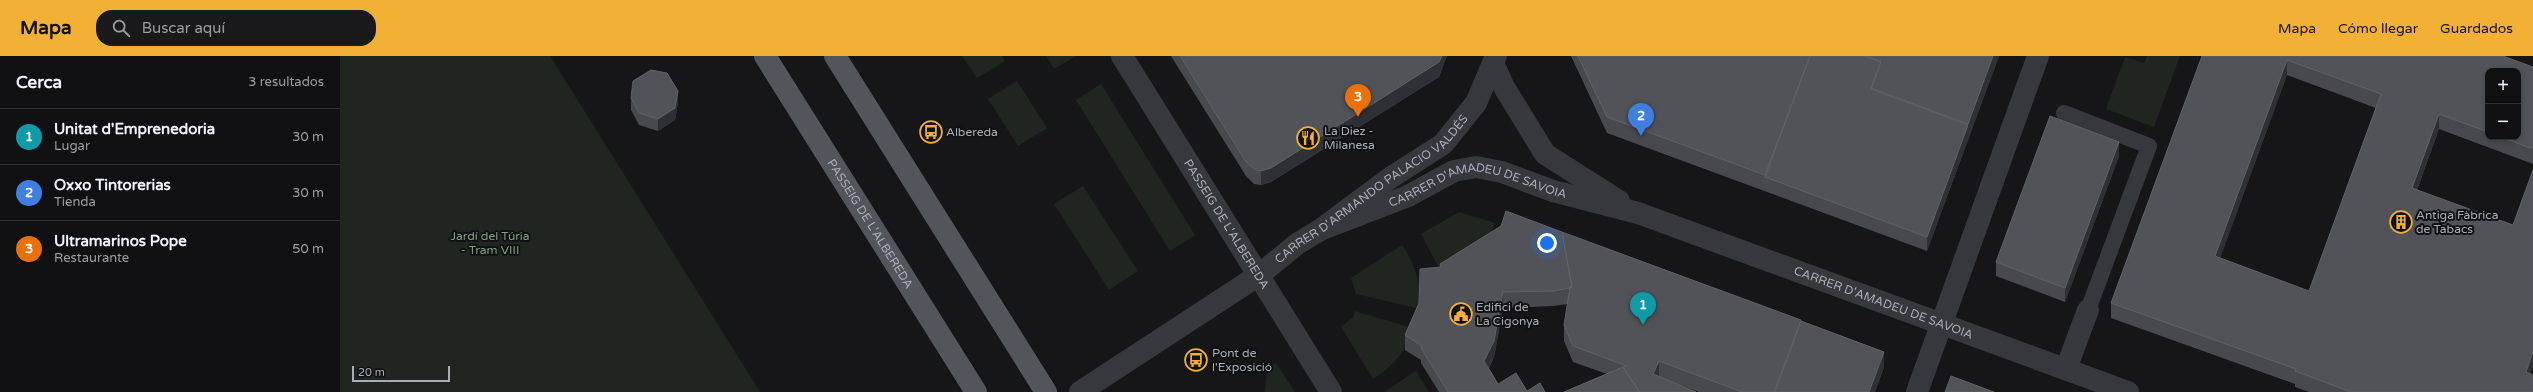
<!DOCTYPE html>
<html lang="es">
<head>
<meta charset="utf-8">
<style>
  body { margin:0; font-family:"Varela Round",sans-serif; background:#19191b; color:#f1f3f6 }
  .controls { position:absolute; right:12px; top:12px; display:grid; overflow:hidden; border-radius:8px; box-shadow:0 2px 6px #0003 }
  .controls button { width:36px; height:36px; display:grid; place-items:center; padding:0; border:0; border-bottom:1px solid #303032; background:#101012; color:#f1f3f6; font:20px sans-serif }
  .scale { position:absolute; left:12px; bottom:10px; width:98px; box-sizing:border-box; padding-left:4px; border:2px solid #a8adb8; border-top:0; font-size:11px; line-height:14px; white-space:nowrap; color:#a8adb8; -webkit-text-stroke:3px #111113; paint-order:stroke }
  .you { position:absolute; left:1207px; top:187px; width:14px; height:14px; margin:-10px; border:3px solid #fff; border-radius:50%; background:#1a73e8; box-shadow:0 0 0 6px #1a73e833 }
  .badge { display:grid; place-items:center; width:26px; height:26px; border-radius:50%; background:#f2b134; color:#fff; font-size:13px; font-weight:700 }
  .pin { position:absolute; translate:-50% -33px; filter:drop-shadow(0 1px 2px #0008) }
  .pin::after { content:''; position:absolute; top:21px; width:14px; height:12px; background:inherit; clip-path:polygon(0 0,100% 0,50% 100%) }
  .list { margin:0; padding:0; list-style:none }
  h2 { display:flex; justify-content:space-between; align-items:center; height:52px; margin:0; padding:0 16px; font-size:17px }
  h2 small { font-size:13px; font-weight:400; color:#9c9d9f }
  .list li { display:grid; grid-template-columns:26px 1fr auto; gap:12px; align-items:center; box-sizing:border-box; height:56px; padding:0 16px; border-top:1px solid #303032 }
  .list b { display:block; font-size:15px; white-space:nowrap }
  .list p { margin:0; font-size:13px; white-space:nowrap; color:#9c9d9f }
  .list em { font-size:13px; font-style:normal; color:#9c9d9f }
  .icon { flex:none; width:22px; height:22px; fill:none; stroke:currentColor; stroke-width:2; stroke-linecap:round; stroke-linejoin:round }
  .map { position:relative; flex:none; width:2193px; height:336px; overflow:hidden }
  header { display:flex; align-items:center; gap:24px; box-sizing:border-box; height:56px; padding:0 20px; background:#f2b134; color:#111 }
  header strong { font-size:19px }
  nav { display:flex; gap:22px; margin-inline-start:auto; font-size:14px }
  .search { width:280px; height:36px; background:#19191b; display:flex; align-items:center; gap:10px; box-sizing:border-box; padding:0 14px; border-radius:16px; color:#9c9d9f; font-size:15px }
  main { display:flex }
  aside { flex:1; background:#101012 }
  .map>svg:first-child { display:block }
  .green { fill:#1e261f }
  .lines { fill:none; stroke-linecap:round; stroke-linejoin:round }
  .service { stroke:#37383d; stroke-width:16 }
  .pedestrian { stroke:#37383d; stroke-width:22 }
  .minor { stroke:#37383d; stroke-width:22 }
  .tertiary { stroke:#37383d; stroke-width:22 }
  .primary { stroke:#53555c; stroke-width:22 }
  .wall { fill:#47494d; fill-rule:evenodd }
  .shaded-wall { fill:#2f3033 }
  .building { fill:#525359; stroke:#5f6168; fill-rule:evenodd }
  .labels { text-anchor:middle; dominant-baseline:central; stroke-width:4; stroke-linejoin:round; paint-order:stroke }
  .poi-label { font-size:12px; fill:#a8adb8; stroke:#111113; text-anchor:start }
  .street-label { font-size:12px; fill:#a8adb8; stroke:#111113 }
  .park-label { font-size:12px; fill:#7fa381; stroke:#111113 }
</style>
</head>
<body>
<header>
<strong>Mapa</strong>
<div class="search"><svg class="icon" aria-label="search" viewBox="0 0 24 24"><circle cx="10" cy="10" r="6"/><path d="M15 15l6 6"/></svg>Buscar aquí</div>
<nav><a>Mapa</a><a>Cómo llegar</a><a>Guardados</a></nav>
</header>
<main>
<aside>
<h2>Cerca<small>3 resultados</small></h2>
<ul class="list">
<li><span class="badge" style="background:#0f9aa8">1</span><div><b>Unitat d'Emprenedoria</b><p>Lugar</p></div><em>30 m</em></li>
<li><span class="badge" style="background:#3f7fe0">2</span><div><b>Oxxo Tintorerias</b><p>Tienda</p></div><em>30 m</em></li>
<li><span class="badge" style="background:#e8710a">3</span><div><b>Ultramarinos Pope</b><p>Restaurante</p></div><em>50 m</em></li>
</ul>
</aside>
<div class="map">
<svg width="2193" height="336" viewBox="0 0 2193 336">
  <rect width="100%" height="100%" fill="#161618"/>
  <path class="green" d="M0,0H210L420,336H0Z
    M622,0H662L665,5L637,22Z
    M706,0H736L714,13Z
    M1807,0H1840L1814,71L1766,53L1785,1L1804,7Z
    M677,25L707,72L678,90L648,43Z
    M761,28L855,179L830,195L736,44Z
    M743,130L798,215L769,234L714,148Z
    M1119,156L1155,167L1150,180L1099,212L1081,178Z
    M1062,189C1077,210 1080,228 1080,253L1016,238L1011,222Z
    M1015,255L1076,273C1065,295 1054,310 1033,323L1001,271L1013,261Z
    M936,307L955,336H925L927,312Z
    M1076,315L1089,336H1044Z"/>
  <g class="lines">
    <path class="service" d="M1724,57L1809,90L1748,254"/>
    <path class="pedestrian" d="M1726,313L1748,254"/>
    <g class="minor">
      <path id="s1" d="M782,0L991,336"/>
      <path d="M1577,336L1698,0"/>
    </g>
    <g class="tertiary">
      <path d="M1153,7L1164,31L1205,98L1279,145"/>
      <path id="s2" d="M980,174L1068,140L1114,115L1136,111L1162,116L1213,135L1298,157L1788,336"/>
      <path id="s3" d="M740,336L919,219L957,188L980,174L1050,122L1103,88L1136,47L1156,0"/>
    </g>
    <g class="primary">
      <path id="s4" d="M425,0L636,336"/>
      <path d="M495,0L706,336"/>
    </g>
  </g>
  <path class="wall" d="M831,0H1107L1099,21L931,126L921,129L914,128L906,120Z
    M1231,0H1659L1587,195L1267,77Z
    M1862,0L2193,11V108L2099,73L2077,134L2191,318L2193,336H1969L1955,331V328L1771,262V247ZM2148,15L2178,81H2148ZM1947,19L2036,52L1969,235L1880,202Z
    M291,42L338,46L335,64L318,75L299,69L291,54Z
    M1779,100L1725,246L1656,220V206Z
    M1100,208L1461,265L1544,311L1535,336H1359L1321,322L1356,336H1224L1267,318L1233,306L1224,285V269L1228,248L1213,250L1163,252L1154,301L1149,312L1158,328L1187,335L1205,336H1099L1081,307V304L1065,294V279L1079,247L1100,211Z"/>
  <path class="shaded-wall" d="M1102,0H1107L1099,21L931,126L921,129V115Z
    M1653,0H1659L1587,195V181Z
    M1947,4V19L1875,216V200Z
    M338,35V46L335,64L318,75V63Z
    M2099,58V73L2072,147V132Z
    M1779,86V100L1725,246V232Z
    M1163,236V252L1154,301L1144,321V305Z
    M1544,296V311L1535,336H1529Z
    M2193,296V311L2186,331V316Z
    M1319,305V321L1313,318Z"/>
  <path class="building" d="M840,0H1102L1099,6L931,112L921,115L914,113L906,106Z
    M1238,0H1470L1425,119L1267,61Z
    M1470,0H1523L1541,6L1531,33L1628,69L1587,181L1425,121Z
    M1526,0H1653L1628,68L1531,32L1541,5Z
    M1862,0H2163L2193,11V93L2161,81H2178V15H2148V76L2099,58L2072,132L2173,169L2193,114V296L2186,316L2193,319V336H2011L1955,315L1956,313L1771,247ZM1947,4L2041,38L1969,235L1875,200Z
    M311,14L327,17L338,35L335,52L318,63L299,57L291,42L293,25Z
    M1710,60L1779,86L1725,232L1656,206Z
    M1166,155L1222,176L1232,231H1230V232L1213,235L1163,236L1154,285L1144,305L1158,328L1176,317L1187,335L1200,327L1205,336H1108L1081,292L1082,290L1065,279L1079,247L1080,213L1101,211L1100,208L1161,170Z
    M1222,176L1461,264L1434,336H1402L1319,305L1313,318L1356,336H1300L1283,311L1287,310L1233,290L1224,269L1230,231H1232Z
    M1461,265L1544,296L1529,336H1435Z
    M1283,311L1299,336H1224Z
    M1611,320L1654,336H1605Z"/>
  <defs>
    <g id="bus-ring" transform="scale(1.15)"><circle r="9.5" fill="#111113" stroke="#f2b134" stroke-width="1.5"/><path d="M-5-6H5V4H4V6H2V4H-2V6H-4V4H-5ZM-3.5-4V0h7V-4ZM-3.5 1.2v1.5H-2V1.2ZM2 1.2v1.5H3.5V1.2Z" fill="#f2b134"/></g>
    <g id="restaurant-ring" transform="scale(1.15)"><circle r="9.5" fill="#111113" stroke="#f2b134" stroke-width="1.5"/><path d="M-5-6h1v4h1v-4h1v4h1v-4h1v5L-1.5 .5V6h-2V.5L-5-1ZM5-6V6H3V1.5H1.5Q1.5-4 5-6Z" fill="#f2b134"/></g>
    <g id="building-ring" transform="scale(1.15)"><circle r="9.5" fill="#111113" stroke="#f2b134" stroke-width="1.5"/><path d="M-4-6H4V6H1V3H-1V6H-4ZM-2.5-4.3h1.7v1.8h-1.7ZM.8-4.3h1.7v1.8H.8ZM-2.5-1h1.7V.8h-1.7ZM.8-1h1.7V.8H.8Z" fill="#f2b134"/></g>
    <g id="civic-ring" transform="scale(1.15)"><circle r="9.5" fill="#111113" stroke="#f2b134" stroke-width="1.5"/><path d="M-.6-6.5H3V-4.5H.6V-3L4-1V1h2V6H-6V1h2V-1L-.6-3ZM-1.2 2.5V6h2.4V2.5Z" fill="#f2b134"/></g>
  </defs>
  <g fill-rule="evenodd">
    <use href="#bus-ring" x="591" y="76"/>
    <use href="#restaurant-ring" x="968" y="82"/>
    <use href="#building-ring" x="2061" y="166"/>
    <use href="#civic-ring" x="1121" y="258"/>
    <use href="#bus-ring" x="856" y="304"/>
  </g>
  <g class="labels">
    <g class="poi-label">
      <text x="984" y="75">La Diez -<tspan x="984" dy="14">Milanesa</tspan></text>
      <text x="606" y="76">Albereda</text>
      <text x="2076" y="159">Antiga Fàbrica<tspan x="2076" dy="14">de Tabacs</tspan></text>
      <text x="1136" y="251">Edifici de<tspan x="1136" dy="14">La Cigonya</tspan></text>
      <text x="872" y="297">Pont de<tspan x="872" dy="14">l'Exposició</tspan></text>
    </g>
    <g class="street-label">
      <text stroke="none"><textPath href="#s3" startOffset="356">CARRER D'ARMANDO PALACIO VALDÉS</textPath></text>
      <text stroke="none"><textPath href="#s2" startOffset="169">CARRER D'AMADEU DE SAVOIA</textPath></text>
      <text stroke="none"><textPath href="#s4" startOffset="198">PASSEIG DE L'ALBEREDA</textPath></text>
      <text stroke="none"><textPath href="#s1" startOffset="198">PASSEIG DE L'ALBEREDA</textPath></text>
      <text stroke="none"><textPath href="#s2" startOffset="599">CARRER D'AMADEU DE SAVOIA</textPath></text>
    </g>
    <g class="park-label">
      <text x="150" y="180">Jardí del Túria<tspan x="150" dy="14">- Tram VIII</tspan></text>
    </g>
  </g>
</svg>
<div class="controls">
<button>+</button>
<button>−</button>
</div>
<div class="scale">20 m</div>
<div class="you"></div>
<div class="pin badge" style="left:1303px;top:269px;background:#0f9aa8">1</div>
<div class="pin badge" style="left:1301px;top:80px;background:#3f7fe0">2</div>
<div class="pin badge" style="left:1018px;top:61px;background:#e8710a">3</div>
</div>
</main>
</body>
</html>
